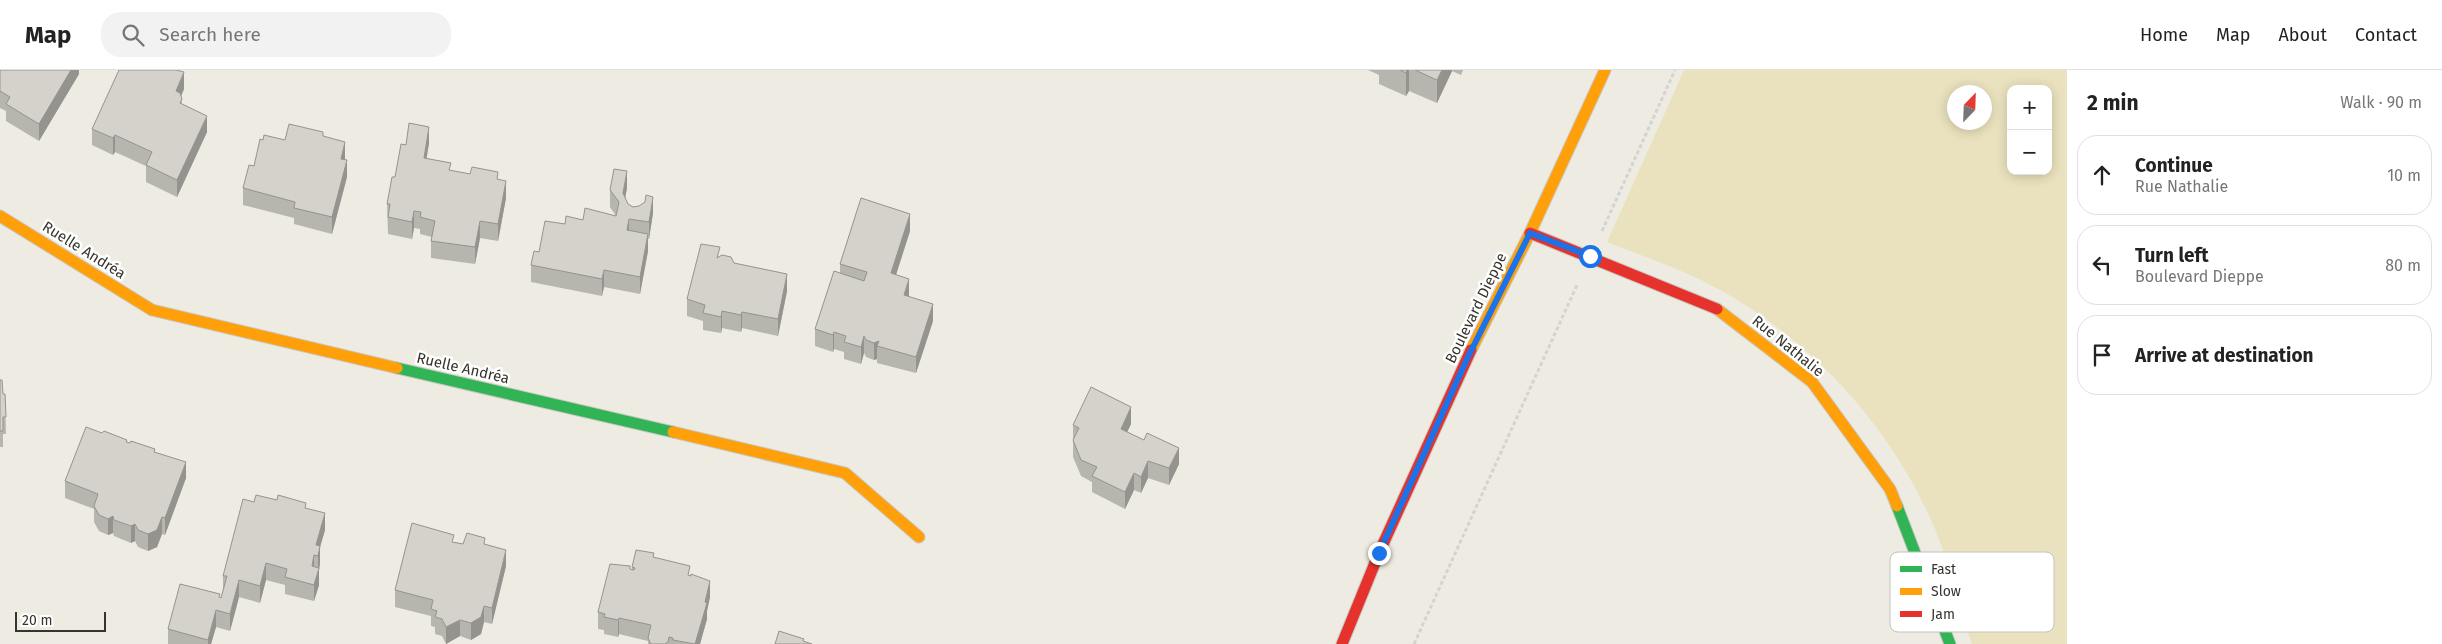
<!DOCTYPE html>
<html lang="en">
<head>
<meta charset="utf-8">
<style>
  body { margin:0; font-family:"Fira Sans",sans-serif; background:#f2f2f2; color:#222 }
  .controls { position:absolute; right:15px; top:15px; display:grid; overflow:hidden; border-radius:10px; box-shadow:0 2px 12px #0003 }
  .controls button { width:45px; height:45px; display:grid; place-items:center; padding:0; border:0; border-bottom:1px solid #e0e0e0; background:#fff; color:#222; font:25px sans-serif }
  .compass { position:absolute; left:1947px; top:15px; width:45px; height:45px; border-radius:50%; background:#fff; box-shadow:0 2px 12px #0003; rotate:23deg }
  .scale { position:absolute; left:15px; bottom:12px; width:91px; box-sizing:border-box; padding-left:5px; border:2px solid #35342d; border-top:0; font-size:14px; line-height:18px; white-space:nowrap; color:#35342d; -webkit-text-stroke:4px #fff; paint-order:stroke }
  .stop { position:absolute; width:15px; height:15px; margin:-11px; border:4px solid #1a73e8; border-radius:50%; background:#fff }
  .stop.end { background:#1a73e8; border-color:#fff; box-shadow:0 1px 5px #0008 }
  .list { margin:0; padding:0; list-style:none }
  h2 { display:flex; justify-content:space-between; align-items:center; height:65px; margin:0; padding:0 20px; font-size:21px }
  h2 small { font-size:16px; font-weight:400; color:#767676 }
  .list li { display:grid; grid-template-columns:32px 1fr auto; gap:15px; align-items:center; box-sizing:border-box; height:80px; margin:0 10px 10px; padding:0 10px; border:1px solid #e0e0e0; border-radius:20px }
  .list b { display:block; font-size:19px; white-space:nowrap }
  .list p { margin:0; font-size:16px; white-space:nowrap; color:#767676 }
  .list em { font-size:16px; font-style:normal; color:#767676 }
  .icon { flex:none; width:28px; height:28px; fill:none; stroke:currentColor; stroke-width:2; stroke-linecap:round; stroke-linejoin:round }
  .map { position:relative; flex:none; width:2067px; height:574px; overflow:hidden }
  header { display:flex; align-items:center; gap:30px; box-sizing:border-box; height:70px; padding:0 25px; background:#fff; border-bottom:1px solid #e0e0e0 }
  header strong { font-size:24px }
  nav { display:flex; gap:28px; margin-inline-start:auto; font-size:18px }
  .search { width:350px; height:45px; background:#f2f2f2; display:flex; align-items:center; gap:12px; box-sizing:border-box; padding:0 18px; border-radius:20px; color:#767676; font-size:19px }
  main { display:flex }
  aside { flex:1; background:#fff }
  .map>svg:first-child { display:block }
  .green { fill:#eae2be; fill-rule:evenodd }
  .lines { fill:none; stroke-linecap:round; stroke-linejoin:round }
  .fast-casing { stroke:#c9c8c0; stroke-width:13 }
  .slow-casing { stroke:#c9c8c0; stroke-width:13 }
  .jam-casing { stroke:#c9c8c0; stroke-width:13 }
  .path { stroke:#d4d3d0; stroke-width:3; stroke-dasharray:4 2.5; stroke-linecap:butt }
  .fast { stroke:#30b455; stroke-width:11 }
  .slow { stroke:#ff9f0a; stroke-width:11 }
  .jam { stroke:#e5322d; stroke-width:11 }
  .wall { fill:#b6b5ae }
  .shaded-wall { fill:#94938d }
  .building { fill:#d4d2ca; stroke:#94938d }
  .route { stroke:#1a73e8; stroke-width:6 }
  .labels { text-anchor:middle; dominant-baseline:central; stroke-width:5; stroke-linejoin:round; paint-order:stroke }
  .street-label { font-size:15px; fill:#35342d; stroke:#fff }
  .key { fill:#fff; stroke:#c2c2c0; stroke-width:1 }
  .key-label { font-size:14px; fill:#35342d }
</style>
</head>
<body>
<header>
<strong>Map</strong>
<div class="search"><svg class="icon" aria-label="search" viewBox="0 0 24 24"><circle cx="10" cy="10" r="6"/><path d="M15 15l6 6"/></svg>Search here</div>
<nav><a>Home</a><a>Map</a><a>About</a><a>Contact</a></nav>
</header>
<main>
<div class="map">
<svg width="2067" height="574" viewBox="0 0 2067 574">
  <rect width="100%" height="100%" fill="#eeece2"/>
  <path class="green" d="M1684,0H2067V574H1972C1961,543 1954,511 1943,480C1902,366 1813,267 1705,212C1673,196 1639,185 1607,172ZM2011,19H2048V101H2011ZM1954,22H1984V52H1954Z"/>
  <g class="lines">
    <g class="fast-casing">
      <path id="fast" d="M397,298L673,362
        M1897,436L1950,574"/>
    </g>
    <g class="slow-casing">
      <path id="slow" d="M0,146L152,240L397,298
        M1717,239L1812,312L1890,419L1897,436
        M1471,280L1530,163L1605,0
        M673,362L845,403L919,467"/>
    </g>
    <g class="jam-casing">
      <path id="jam" d="M1530,163L1717,239
        M1342,574L1379,483L1471,280"/>
    </g>
    <path class="path" d="M1602,161L1675,0
      M1414,574L1577,215"/>
    <use href="#fast" class="fast"/>
    <use href="#slow" class="slow"/>
    <use href="#jam" class="jam"/>
  </g>
  <path class="wall" d="M0,0H79V4L39,71L6,51V41L0,38Z
    M1368,0H1463L1461,5L1452,1L1437,33L1409,21L1406,26L1379,14V5Z
    M184,19L181,26L182,34L207,62L177,127L146,112V96L115,82L113,85L92,75V59Z
    M323,66L345,88L347,107L332,164L294,154V148L243,135V118L254,96L285,70Z
    M429,73L426,89L451,101L498,110L506,128L498,171L480,168L475,194L431,188V171L432,167L420,164V159L414,158L412,169L388,164L387,134L395,107L406,75Z
    M627,118L625,128L628,134L633,137L653,143L649,169H648V181L640,224L604,217L602,226L531,212V195L539,182L565,154L583,150L616,146L610,137V120Z
    M910,161L896,205L909,226V227L933,251L916,303L877,293V289L874,290L866,287L864,283L861,294L844,289V282L834,279L833,282L815,276V259L840,203V194Z
    M720,187L734,193L787,221L778,266L742,258L741,262L722,258L721,263L703,260V251L687,246V229Z
    M0,310L3,324H5L6,364H3V377H0Z
    M1131,354L1127,362L1179,394L1169,415L1148,408L1141,423L1134,420L1125,439L1092,422V412L1081,406L1073,387V355Z
    M127,372L155,382L186,408L165,465L162,464L157,477L148,481L138,477L135,471L131,473L114,466L113,463L108,465L99,461L94,452V439L65,428V411Z
    M254,432L306,438L325,460L320,477V493L319,500V515L314,531L285,524V515L266,510L260,533L239,527L230,561L216,557L211,574H168V559L220,528H221L223,520V506Z
    M454,472L463,474H485L506,496L492,554L484,552L481,564L471,570L460,566L446,574L442,566L435,564V557L431,556V546L395,537V520Z
    M654,488L690,506L710,527L707,541V549L700,574H648V571L619,564L618,567L604,564V560L598,559V542L632,499V497Z"/>
  <path class="shaded-wall" d="M71,0H79V4L39,71V54Z
    M1407,0H1409V21L1406,26V3Z
    M1442,0H1452V1L1437,33V10Z
    M184,2V19L176,38V21Z
    M207,46V62L177,127V110Z
    M429,57V73L424,105V88Z
    M115,65V82L113,85V68Z
    M345,72V88L341,106V89Z
    M347,90V107L332,164V147Z
    M627,101V118L623,139V123Z
    M506,111V128L498,171V154Z
    M653,127V143L649,169V152Z
    M414,141V158L412,169V152Z
    M910,144V161L891,220V203Z
    M629,149V165L627,160Z
    M480,151V168L475,194V177Z
    M648,164V181L640,224V207Z
    M604,200V217L602,226V209Z
    M787,204V221L778,266V249Z
    M909,209V226L904,242V225Z
    M933,234V251L916,303V287Z
    M722,241V258L721,263V247Z
    M742,242V258L741,262V245Z
    M834,262V279L833,282V265Z
    M864,266V283L861,294V277Z
    M879,271L877,276V289L874,290V273Z
    M1131,337V354L1121,375V359Z
    M1179,378V394L1169,415V398Z
    M1148,391V408L1141,423V407Z
    M186,392V408L165,465V448Z
    M1134,403V420L1125,439V422Z
    M325,443V460L320,477V493L319,500V515L314,531V515L318,501V486L316,475Z
    M113,446V463L108,465V449Z
    M162,447V464L157,477L148,481V464Z
    M135,454V471L131,473V456Z
    M506,480V496L492,554V538Z
    M314,485V502L312,496Z
    M266,493V510L260,533V516Z
    M239,510V527L230,561V544Z
    M710,511V527L707,541V549L700,574H695L705,539V532Z
    M484,536V552L481,564L471,570V553Z
    M216,540V557L211,574H208V570Z
    M619,548V564L618,567V550Z
    M460,550V566L446,574V557Z"/>
  <path class="building" d="M0,0H71L39,54L6,34L10,27L0,21Z
    M119,0H176L184,2L176,21L180,23L182,29L180,33L207,46L177,110L146,95L152,82L115,65L113,68L92,59Z
    M1400,0H1407L1406,3Z
    M1415,0H1442L1437,10Z
    M409,53L429,57L424,88L451,93L449,100L470,104L472,97L498,102L497,109L506,111L498,154L480,151L475,177L431,171L435,151L420,147L421,142L414,141L412,152L388,147L390,134H387L392,107H395L401,74L406,75Z
    M289,54L323,62V66L345,72L341,89L347,90L332,147L294,138L295,132L243,118L249,95L254,96L260,69L263,70L264,65L285,70Z
    M614,99L627,101L623,123L628,134L633,137L639,136L645,132L646,125L653,127L649,152L629,149L627,160L648,164L640,207L604,200L602,209L531,195L534,181L539,182L545,151L565,154L566,146L583,150L585,138L616,146L619,132L610,120Z
    M861,128L910,144L891,203L909,209L904,225L933,234L916,287L877,276L879,271L874,273L866,270L864,266L861,277L844,272L846,266L834,262L833,265L815,259L834,201L864,211L867,202L840,194Z
    M701,174L720,177L717,188L722,185L731,187L734,193L787,204L778,249L742,242L741,245L722,241L721,247L703,243L705,235L687,229Z
    M0,310H2L3,324H5L6,347H3V361H0Z
    M1091,317L1131,337L1121,359L1144,370L1147,363L1179,378L1169,398L1148,391L1141,407L1134,403L1125,422L1092,406L1097,397L1081,390L1073,370L1079,358L1073,355Z
    M86,357L102,363L104,361L127,370L126,372L130,373L131,371L155,379L154,382L186,392L165,448L162,447L157,460L148,464L138,460L135,454L131,456L114,450L113,446L108,449L99,445L94,436L98,424L65,411Z
    M256,425L277,430L278,425L306,433L305,438L325,443L316,475L320,476L318,486L314,485L312,496L319,498L314,515L285,507L287,499L266,493L260,516L239,510L230,544L216,540L208,570L168,559L180,514L220,524L219,527L221,528L227,506H223L243,429L254,432Z
    M412,453L454,465L452,472L463,474L467,463L485,468L484,474L506,480L492,538L484,536L481,547L471,553L460,550L446,557L442,549L435,547L437,541L431,539L433,530L395,520Z
    M636,480L654,483L653,487L690,496L688,505L691,506V504L710,511L705,532L707,533L695,574L673,570V568L669,567L668,572L665,574H651L648,568L651,555L619,548L618,550L604,547L605,544L598,542L610,494L630,496V499L634,500L635,498L632,497Z
    M779,561L804,569L803,571L812,574H775Z"/>
  <g class="lines">
    <path class="route" d="M1379,483L1467,289L1530,163L1590,186"/>
  </g>
  <g class="labels">
    <g class="street-label">
      <text transform="translate(84 180) rotate(32)">Ruelle Andréa</text>
      <text transform="translate(1476 238) rotate(-64)">Boulevard Dieppe</text>
      <text transform="translate(1788 276) rotate(39)">Rue Nathalie</text>
      <text transform="translate(463 298) rotate(13)">Ruelle Andréa</text>
    </g>
  </g>
  <rect x="1890" y="482" width="164" height="80" rx="8" class="key"/>
  <rect x="1900" y="496" width="22" height="6" fill="#30b455"/>
  <rect x="1900" y="518" width="22" height="7" fill="#ff9f0a"/>
  <rect x="1900" y="541" width="22" height="6" fill="#e5322d"/>
  <g class="key-label">
    <text x="1931" y="504">Fast</text>
    <text x="1931" y="526">Slow</text>
    <text x="1931" y="549">Jam</text>
  </g>
</svg>
<div class="controls">
<button>+</button>
<button>−</button>
</div>
<svg class="compass" viewBox="-18 -18 36 36"><path d="M0-13l5 13h-10z" fill="#e53935"/><path d="M0 13l5-13h-10z" fill="#767676"/></svg>
<div class="scale">20 m</div>
<div class="stop" style="left:1590px;top:186px"></div>
<div class="stop end" style="left:1379px;top:483px"></div>
</div>
<aside>
<h2>2 min<small>Walk · 90 m</small></h2>
<ul class="list">
<li><svg class="icon" aria-label="ahead" viewBox="0 0 24 24"><path d="M12 20V5M6 11l6-6 6 6"/></svg><div><b>Continue</b><p>Rue Nathalie</p></div><em>10 m</em></li>
<li><svg class="icon" aria-label="left" viewBox="0 0 24 24"><path d="M17 20v-9H6M10 6l-5 5 5 5"/></svg><div><b>Turn left</b><p>Boulevard Dieppe</p></div><em>80 m</em></li>
<li><svg class="icon" aria-label="arrive" viewBox="0 0 24 24"><path d="M6 21V4h12l-3 4 3 4H6"/></svg><div><b>Arrive at destination</b></div></li>
</ul>
</aside>
</main>
</body>
</html>
